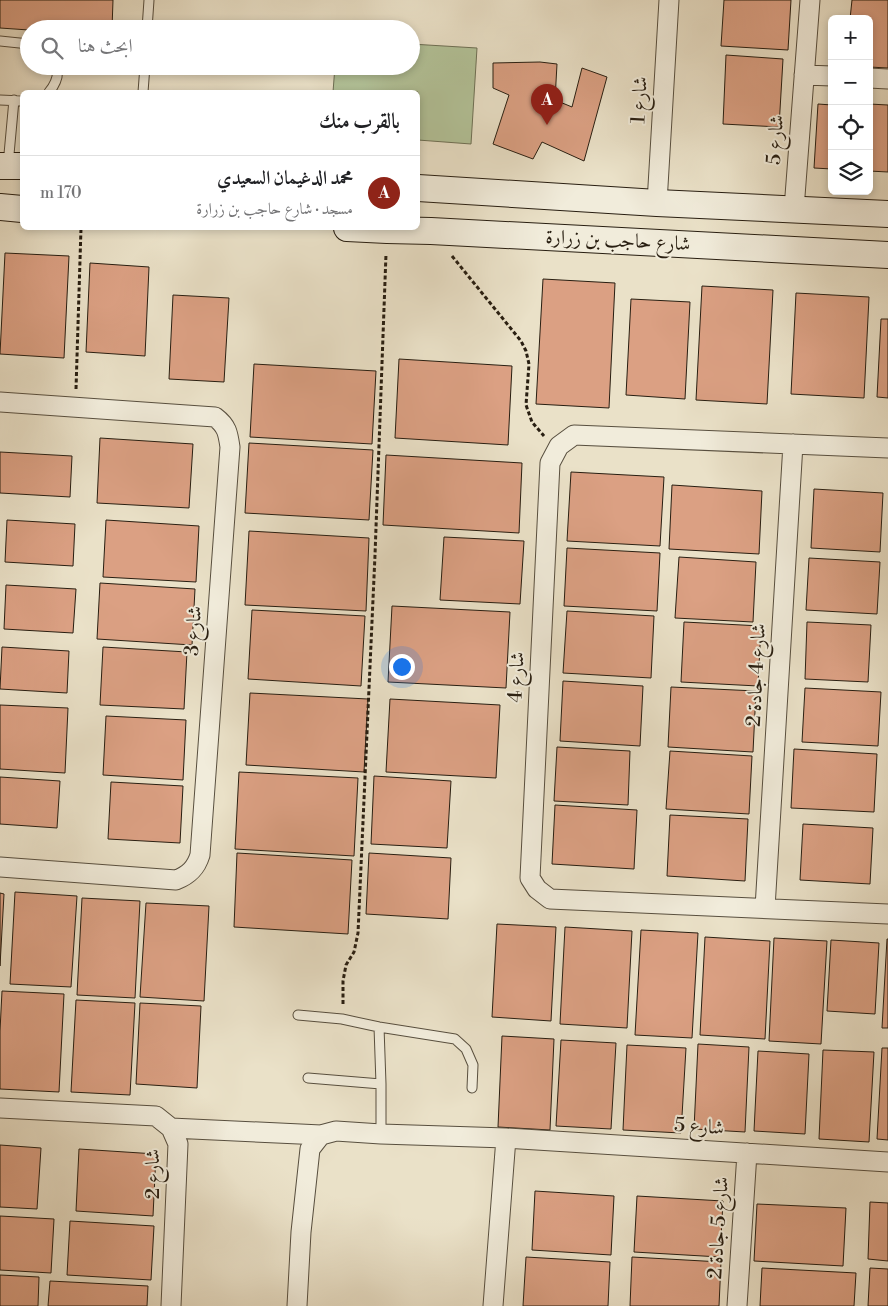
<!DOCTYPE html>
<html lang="ar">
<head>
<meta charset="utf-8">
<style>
  body { margin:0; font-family:"Libre Bodoni",Amiri,serif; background:#f6f6f6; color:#202124; direction:rtl }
  .controls { position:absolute; right:15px; top:15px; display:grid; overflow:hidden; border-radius:8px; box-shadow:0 2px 8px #0003 }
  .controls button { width:45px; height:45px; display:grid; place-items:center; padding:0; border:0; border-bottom:1px solid #e0e0e0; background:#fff; color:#202124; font:25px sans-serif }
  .you { position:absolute; left:401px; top:666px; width:18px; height:18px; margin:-12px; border:4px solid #fff; border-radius:50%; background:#1a73e8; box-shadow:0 0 0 8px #1a73e833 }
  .badge { display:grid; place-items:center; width:32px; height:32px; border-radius:50%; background:#8f2418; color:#fff; font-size:16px; font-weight:700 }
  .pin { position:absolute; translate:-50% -41px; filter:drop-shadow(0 1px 2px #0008) }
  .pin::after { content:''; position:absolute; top:26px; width:18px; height:15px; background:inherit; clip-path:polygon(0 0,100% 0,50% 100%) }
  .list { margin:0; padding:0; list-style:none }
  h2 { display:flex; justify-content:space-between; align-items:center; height:65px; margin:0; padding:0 20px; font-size:21px }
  h2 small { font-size:16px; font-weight:400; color:#757577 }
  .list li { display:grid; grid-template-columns:32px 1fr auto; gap:15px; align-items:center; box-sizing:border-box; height:75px; padding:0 20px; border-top:1px solid #e0e0e0 }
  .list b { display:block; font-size:19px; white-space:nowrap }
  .list p { margin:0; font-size:16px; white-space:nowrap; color:#757577 }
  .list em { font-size:16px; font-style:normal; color:#757577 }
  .icon { flex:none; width:28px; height:28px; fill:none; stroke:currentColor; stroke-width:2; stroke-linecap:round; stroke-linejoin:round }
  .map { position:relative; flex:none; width:888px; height:1306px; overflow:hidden; direction:ltr }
  .search { position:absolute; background:#fff; box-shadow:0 2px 8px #0003; left:20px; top:20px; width:400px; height:55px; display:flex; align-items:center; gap:12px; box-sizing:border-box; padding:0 18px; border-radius:28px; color:#757577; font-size:19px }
  .panel { position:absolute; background:#fff; box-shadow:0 2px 8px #0003; left:20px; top:90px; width:400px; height:140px; border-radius:8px; direction:rtl }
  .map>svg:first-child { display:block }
  .green { fill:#b3c399; stroke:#6e7055 }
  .building { fill:#dba083; stroke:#281e11 }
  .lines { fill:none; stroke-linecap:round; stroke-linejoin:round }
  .lane-casing { stroke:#584f3f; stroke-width:11 }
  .street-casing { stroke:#584f3f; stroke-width:21 }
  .secondary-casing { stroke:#281e11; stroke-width:28 }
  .path { stroke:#281e11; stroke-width:3; stroke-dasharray:4 2.5; stroke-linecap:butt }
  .lane { stroke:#f1ecdb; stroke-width:9 }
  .street { stroke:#f1ecdb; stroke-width:19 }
  .secondary { stroke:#f1ecdb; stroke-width:26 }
  .labels { text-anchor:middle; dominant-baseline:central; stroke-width:4; stroke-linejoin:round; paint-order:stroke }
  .street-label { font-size:20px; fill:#281e11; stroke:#f1ecdb }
</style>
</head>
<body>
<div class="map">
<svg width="888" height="1306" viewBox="0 0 888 1306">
  <rect width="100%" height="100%" fill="#eae1c8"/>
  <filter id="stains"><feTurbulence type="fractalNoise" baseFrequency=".004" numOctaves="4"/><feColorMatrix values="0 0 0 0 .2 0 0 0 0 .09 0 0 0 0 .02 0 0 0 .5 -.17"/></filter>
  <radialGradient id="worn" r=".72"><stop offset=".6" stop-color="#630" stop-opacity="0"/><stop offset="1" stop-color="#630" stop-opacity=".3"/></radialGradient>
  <path class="green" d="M411,44L477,48L471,144L418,140V92H333L335,66H411Z"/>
  <path class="building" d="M0,0H113L112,29H29V30L0,28Z
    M724,0H791L788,50L721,46Z
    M852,0H888V68L869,67V19H850Z
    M726,55L783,59L779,127L723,124Z
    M540,62L557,64L555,100L572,107L582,68L607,77L584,161L542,142L533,159L493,144L509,95L493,88V63Z
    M818,104L832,105V169L814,168Z
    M869,104L888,105V172L869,171Z
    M5,253L69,256L64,358L0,354Z
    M90,263L149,267L145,356L86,352Z
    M543,279L615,283L609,408L536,404Z
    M702,286L773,290L767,404L696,400Z
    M796,293L869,297L864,398L791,394Z
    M173,295L229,298L224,382L169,379Z
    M631,299L690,302L685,399L626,395Z
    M881,319H888V398L877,397Z
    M399,359L512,366L508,445L395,438Z
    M254,364L376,371L372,444L250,437Z
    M100,438L193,444L189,508L97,503Z
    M249,443L373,450L369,520L245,513Z
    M0,452L72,456L70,497L0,493Z
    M386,455L522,463L519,533L383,525Z
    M571,472L664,477L660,546L567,541Z
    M672,485L762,491L759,554L669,549Z
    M814,489L883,493L880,552L811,548Z
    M7,520L75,524L73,566L5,562Z
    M106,520L199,526L196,582L103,577Z
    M249,531L369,538L366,611L245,605Z
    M444,537L524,541L520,604L440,600Z
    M567,548L660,553L657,611L564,606Z
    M679,557L756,562L753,622L675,618Z
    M809,558L880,562L877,614L806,610Z
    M100,583L195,589L192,645L97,639Z
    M6,585L76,589L73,633L4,629Z
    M392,606L510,612L506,688L388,682Z
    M252,610L365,616L361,686L248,679Z
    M567,611L654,616L651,678L563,673Z
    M684,622L761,626L758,686L681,682Z
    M807,622L871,625L868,682L805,679Z
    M2,647L69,651L67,693L0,689Z
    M103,647L187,652L184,709L100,705Z
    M563,681L643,686L640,746L560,741Z
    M671,687L756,691L753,752L668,747Z
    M805,688L881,692L878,746L802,742Z
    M250,693L368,699L364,772L246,765Z
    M390,699L500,705L496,778L386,772Z
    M0,705L68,708L65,773L0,769Z
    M106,716L186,720L183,780L103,775Z
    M557,747L630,751L628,805L554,801Z
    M794,749L877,754L874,812L791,808Z
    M670,751L752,756L749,814L666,809Z
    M239,772L358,778L354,856L235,849Z
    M374,776L451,781L447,848L371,844Z
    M0,777L60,781L57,828L0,824Z
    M111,782L183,786L180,843L108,839Z
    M555,805L637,810L634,869L552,864Z
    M670,815L748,819L745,881L667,876Z
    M803,824L873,828L870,884L800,880Z
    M237,853L352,860L348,934L234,927Z
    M369,853L451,858L448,919L366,914Z
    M15,892L77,896L71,987L10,984Z
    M0,893L4,894L0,966Z
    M82,898L140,901L135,998L77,995Z
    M146,903L209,906L204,1001L140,997Z
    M497,924L556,927L551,1021L492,1017Z
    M565,927L632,931L627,1028L560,1024Z
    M641,930L698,933L692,1038L635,1035Z
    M705,937L770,941L765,1039L700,1035Z
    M774,938L827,941L821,1044L769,1041Z
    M887,939H888V1028H882Z
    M831,940L879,943L875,1014L827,1011Z
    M2,991L64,994L59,1092L0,1089V1031Z
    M76,1000L135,1003L130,1095L71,1092Z
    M140,1003L201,1006L197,1088L136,1084Z
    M502,1036L554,1039L550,1130L498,1127Z
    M561,1040L616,1043L611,1129L556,1126Z
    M698,1044L749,1047L745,1132L694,1129Z
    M627,1045L686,1048L681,1133L623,1130Z
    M882,1048H888V1140L877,1139Z
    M823,1050L874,1052L869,1142L819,1139Z
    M758,1051L809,1054L805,1134L754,1131Z
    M0,1145L41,1148L37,1209L0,1207Z
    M79,1149L156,1154L153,1216L76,1211Z
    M535,1191L614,1196L611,1255L532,1250Z
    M637,1196L723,1201L720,1257L634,1252Z
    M870,1202L888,1203V1261L868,1259Z
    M757,1204L846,1208L843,1266L754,1261Z
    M0,1216L54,1219L51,1273L0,1270Z
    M70,1221L154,1226L151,1280L67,1275Z
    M526,1257L610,1262L608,1306H523Z
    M632,1257L721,1262L719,1306H630Z
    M762,1268L856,1273L854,1306H760Z
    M870,1268L888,1269V1306H868Z
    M0,1275L39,1277L38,1306H0Z
    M50,1281L148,1286L147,1306H48Z"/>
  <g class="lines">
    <g class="lane-casing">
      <path id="lane" d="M147,29L149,0
        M0,41L29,44
        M49,92C55,85 59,76 57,66
        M143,92L145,66
        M0,100L22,101
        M8,165L14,100
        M298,1015L342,1019L379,1027L455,1039L466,1049L473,1065L472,1088
        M379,1027L381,1084V1134
        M308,1078L381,1084"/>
    </g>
    <g class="street-casing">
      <path id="street" d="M804,75L832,76
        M869,78L888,79
        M657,203L669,0
        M794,209L810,0
        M0,402L215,417C227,426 228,433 230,447L200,855C196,868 189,875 176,880L0,867
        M888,448L574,435L559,446L550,463L530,878L537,889L550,899L888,914
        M765,908L793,444
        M0,1108L156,1116L171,1128L178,1144L171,1306
        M171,1128L321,1135L336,1131L381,1134L506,1138L888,1162
        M297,1306L301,1232L310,1149L321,1135
        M493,1306L506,1138
        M737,1306L747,1153"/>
    </g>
    <g class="secondary-casing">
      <path id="secondary" d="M0,166H22
        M418,188L657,203L888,214
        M0,207L22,209
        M347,228L387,230L431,231L888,255"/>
    </g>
    <path class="path" d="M452,256L521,341L526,351L529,364L526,405L532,422L544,436
      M76,389L81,228
      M343,1004V981L346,965L354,952L358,933L375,555L386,254"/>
    <use href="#lane" class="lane"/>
    <use href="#street" class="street"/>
    <use href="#secondary" class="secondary"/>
  </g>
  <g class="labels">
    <g class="street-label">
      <text transform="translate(640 100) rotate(-87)">شارع 1</text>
      <text transform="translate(776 140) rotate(-86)">شارع 5</text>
      <text transform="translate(618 241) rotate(3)">شارع حاجب بن زرارة</text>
      <text transform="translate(194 631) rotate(-86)">شارع 3</text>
      <text transform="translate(757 675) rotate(-87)">شارع 4 جادة 2</text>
      <text transform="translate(517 677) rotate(-87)">شارع 4</text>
      <text transform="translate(699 1127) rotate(4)">شارع 5</text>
      <text transform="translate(153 1174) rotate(-90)">شارع 2</text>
      <text transform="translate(719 1228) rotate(-86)">شارع 5 جادة 2</text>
    </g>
  </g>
  <rect width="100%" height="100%" filter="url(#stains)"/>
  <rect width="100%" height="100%" fill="url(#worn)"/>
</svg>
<div class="controls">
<button>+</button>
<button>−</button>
<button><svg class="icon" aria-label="locate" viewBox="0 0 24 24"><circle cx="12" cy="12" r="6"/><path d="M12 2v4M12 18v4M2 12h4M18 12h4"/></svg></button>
<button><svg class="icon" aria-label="layers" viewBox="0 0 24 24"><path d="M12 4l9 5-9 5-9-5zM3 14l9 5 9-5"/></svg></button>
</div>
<div class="you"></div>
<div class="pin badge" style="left:547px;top:125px">A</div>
<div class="search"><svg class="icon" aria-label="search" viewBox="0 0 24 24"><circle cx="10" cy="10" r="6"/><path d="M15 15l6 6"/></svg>ابحث هنا</div>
<section class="panel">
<h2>بالقرب منك<small></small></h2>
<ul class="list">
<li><span class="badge">A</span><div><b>محمد الدغيمان السعيدي</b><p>مسجد · شارع حاجب بن زرارة</p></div><em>170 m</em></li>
</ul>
</section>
</div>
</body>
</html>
